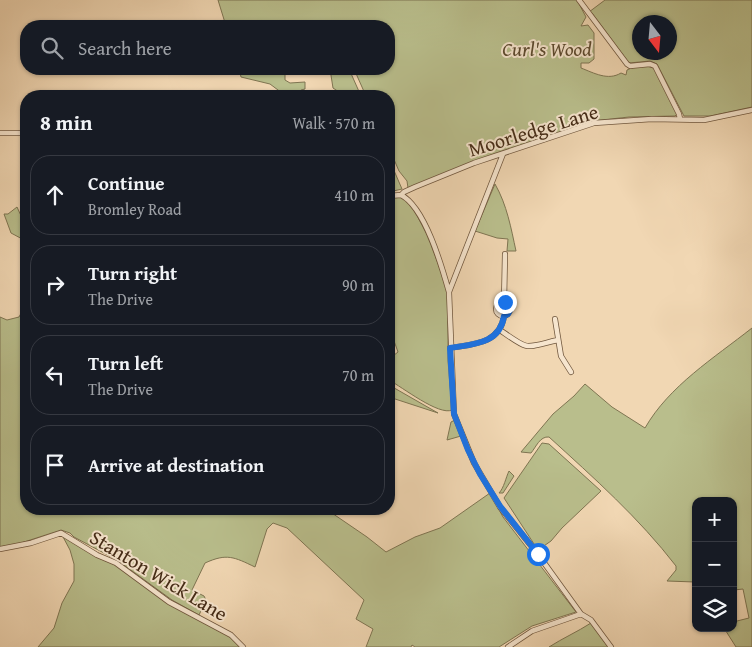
<!DOCTYPE html>
<html lang="en">
<head>
<meta charset="utf-8">
<style>
  body { margin:0; font-family:"Gentium Book Plus",serif; background:#242831; color:#f1f3f6 }
  .controls { position:absolute; right:15px; bottom:15px; display:grid; overflow:hidden; border-radius:10px; box-shadow:0 1px 4px #0004 }
  .controls button { width:45px; height:45px; display:grid; place-items:center; padding:0; border:0; border-bottom:1px solid #363941; background:#171b24; color:#f1f3f6; font:25px sans-serif }
  .compass { position:absolute; left:632px; top:15px; width:45px; height:45px; border-radius:50%; background:#171b24; box-shadow:0 1px 4px #0004; rotate:164deg }
  .stop { position:absolute; width:15px; height:15px; margin:-11px; border:4px solid #1a73e8; border-radius:50%; background:#fff }
  .stop.end { background:#1a73e8; border-color:#fff; box-shadow:0 1px 5px #0008 }
  .list { margin:0; padding:0; list-style:none }
  h2 { display:flex; justify-content:space-between; align-items:center; height:65px; margin:0; padding:0 20px; font-size:21px }
  h2 small { font-size:16px; font-weight:400; color:#9ea1a6 }
  .list li { display:grid; grid-template-columns:32px 1fr auto; gap:15px; align-items:center; box-sizing:border-box; height:80px; margin:0 10px 10px; padding:0 10px; border:1px solid #363941; border-radius:20px }
  .list b { display:block; font-size:19px; white-space:nowrap }
  .list p { margin:0; font-size:16px; white-space:nowrap; color:#9ea1a6 }
  .list em { font-size:16px; font-style:normal; color:#9ea1a6 }
  .icon { flex:none; width:28px; height:28px; fill:none; stroke:currentColor; stroke-width:2; stroke-linecap:round; stroke-linejoin:round }
  .map { position:relative; flex:none; width:752px; height:647px; overflow:hidden }
  .search { position:absolute; background:#171b24; box-shadow:0 1px 4px #0004; left:20px; top:20px; width:375px; height:55px; display:flex; align-items:center; gap:12px; box-sizing:border-box; padding:0 18px; border-radius:20px; color:#9ea1a6; font-size:19px }
  .panel { position:absolute; background:#171b24; box-shadow:0 1px 4px #0004; left:20px; top:90px; width:375px; height:425px; border-radius:20px }
  .map>svg:first-child { display:block }
  .green { fill:#b9be8c; stroke:#7f7552; fill-rule:evenodd }
  .lines { fill:none; stroke-linecap:round; stroke-linejoin:round }
  .minor-casing { stroke:#70573e; stroke-width:6 }
  .minor { stroke:#f6e5ce; stroke-width:4.5 }
  .route { stroke:#1a73e8; stroke-width:6 }
  .labels { text-anchor:middle; dominant-baseline:central; stroke-width:4; stroke-linejoin:round; paint-order:stroke }
  .park-label { font-size:20px; font-style:italic; fill:#5c492e; stroke:#f6e5ce }
  .street-label { font-size:20px; fill:#452c17; stroke:#f6e5ce }
</style>
</head>
<body>
<div class="map">
<svg width="752" height="647" viewBox="0 0 752 647">
  <rect width="100%" height="100%" fill="#f1d7b3"/>
  <filter id="stains"><feTurbulence type="fractalNoise" baseFrequency=".004" numOctaves="4"/><feColorMatrix values="0 0 0 0 .2 0 0 0 0 .09 0 0 0 0 .02 0 0 0 .5 -.17"/></filter>
  <radialGradient id="worn" r=".72"><stop offset=".6" stop-color="#630" stop-opacity="0"/><stop offset="1" stop-color="#630" stop-opacity=".3"/></radialGradient>
  <path class="green" d="M218,0H577L586,17L581,26L588,25L594,33V59L589,63H581V68C594,73 608,81 621,73L626,75L627,70C635,66 647,64 655,69L677,114L675,116L629,117L592,121L477,160L408,188L407,181L399,171L389,148V96H366L354,69H389V26H226Z
    M605,0H752V107L710,116H684L657,64L650,61L629,63L592,13L589,12ZM640,22H670V52H640Z
    M239,69H285V80L290,83L305,82V89L301,90V96H286L270,84L241,77Z
    M330,69H349L361,96H345L333,88Z
    M389,159L402,189L389,192Z
    M495,184C507,205 511,228 516,251H507L508,239L497,238L475,231Z
    M400,197L405,199L415,212L429,238L446,286L448,297V361L452,410C439,416 402,387 389,380V359L398,352L389,327V198Z
    M17,207L23,220L26,218V241L11,233L4,214H8Z
    M26,304V342L22,344L26,384V509H326L367,537L386,552L415,537L440,528L490,493L503,517L576,612L532,626L499,647H415L412,645L411,647H366L373,629L356,619L364,600L287,528L273,523L267,529L255,567C234,557 227,553 205,563L192,590L204,596L206,600L199,615L172,600L117,560L74,537L70,533L61,530L18,544L0,547V317L7,320L19,317Z
    M752,328V647H736L724,628H733V622L749,618L743,589L734,590L733,585V501H696L695,582L667,581L676,570V566C639,518 594,478 549,437C540,436 536,447 531,453L521,452L553,414L574,396L585,384L612,407L645,428C669,386 714,358 752,328Z
    M389,385L438,413L389,397Z
    M455,420L461,436L447,440L451,422Z
    M542,443L549,444L601,491L562,528L551,541L538,550L504,498Z
    M509,471L514,476L503,493H499C504,488 506,477 509,471Z
    M62,535L117,566L169,604L230,637L241,647H38L54,628L62,603L74,581V564L70,550Z
    M591,623L608,647H549C563,638 577,632 591,623Z"/>
  <g class="lines">
    <g class="minor-casing">
      <path id="minor" d="M579,0L627,64L630,66L650,64L655,66L679,114L680,119
        M0,133H26
        M503,154L449,292L454,414L474,463L500,507L537,553L581,614L591,620L611,647
        M401,195L404,192L415,187L474,163L594,123L652,119L704,120L752,110
        M401,195C425,207 442,267 449,292
        M389,196L401,195
        M504,302L505,254
        M496 309a7 7 0 1 1 14 0a7 7 0 1 1-14 0Z
        M555,319L561,356L571,372
        M500,330C530,351 523,348 558,340
        M450,348C473,344 500,344 504,316
        M0,549L31,543L61,533L97,555L116,563L169,602L231,635L243,647
        M508,647L532,631L581,614"/>
    </g>
    <use href="#minor" class="minor"/>
  </g>
  <g class="lines">
    <path class="route" d="M505,302L509,306L510,310L508,314L504,316C500,344 473,344 450,348L454,414L468,450L480,474L500,506L538,554"/>
  </g>
  <g class="labels">
    <g class="park-label">
      <text x="547" y="48">Curl's Wood</text>
    </g>
    <g class="street-label">
      <text transform="translate(533 130) rotate(-17)">Moorledge Lane</text>
      <text transform="translate(159 575) rotate(31)">Stanton Wick Lane</text>
    </g>
  </g>
  <rect width="100%" height="100%" filter="url(#stains)"/>
  <rect width="100%" height="100%" fill="url(#worn)"/>
</svg>
<div class="controls">
<button>+</button>
<button>−</button>
<button><svg class="icon" aria-label="layers" viewBox="0 0 24 24"><path d="M12 4l9 5-9 5-9-5zM3 14l9 5 9-5"/></svg></button>
</div>
<svg class="compass" viewBox="-18 -18 36 36"><path d="M0-13l5 13h-10z" fill="#e53935"/><path d="M0 13l5-13h-10z" fill="#9ea1a6"/></svg>
<div class="stop" style="left:538px;top:554px"></div>
<div class="stop end" style="left:505px;top:302px"></div>
<div class="search"><svg class="icon" aria-label="search" viewBox="0 0 24 24"><circle cx="10" cy="10" r="6"/><path d="M15 15l6 6"/></svg>Search here</div>
<section class="panel">
<h2>8 min<small>Walk · 570 m</small></h2>
<ul class="list">
<li><svg class="icon" aria-label="ahead" viewBox="0 0 24 24"><path d="M12 20V5M6 11l6-6 6 6"/></svg><div><b>Continue</b><p>Bromley Road</p></div><em>410 m</em></li>
<li><svg class="icon" aria-label="right" viewBox="0 0 24 24"><path d="M7 20v-9h11M14 6l5 5-5 5"/></svg><div><b>Turn right</b><p>The Drive</p></div><em>90 m</em></li>
<li><svg class="icon" aria-label="left" viewBox="0 0 24 24"><path d="M17 20v-9H6M10 6l-5 5 5 5"/></svg><div><b>Turn left</b><p>The Drive</p></div><em>70 m</em></li>
<li><svg class="icon" aria-label="arrive" viewBox="0 0 24 24"><path d="M6 21V4h12l-3 4 3 4H6"/></svg><div><b>Arrive at destination</b></div></li>
</ul>
</section>
</div>
</body>
</html>
